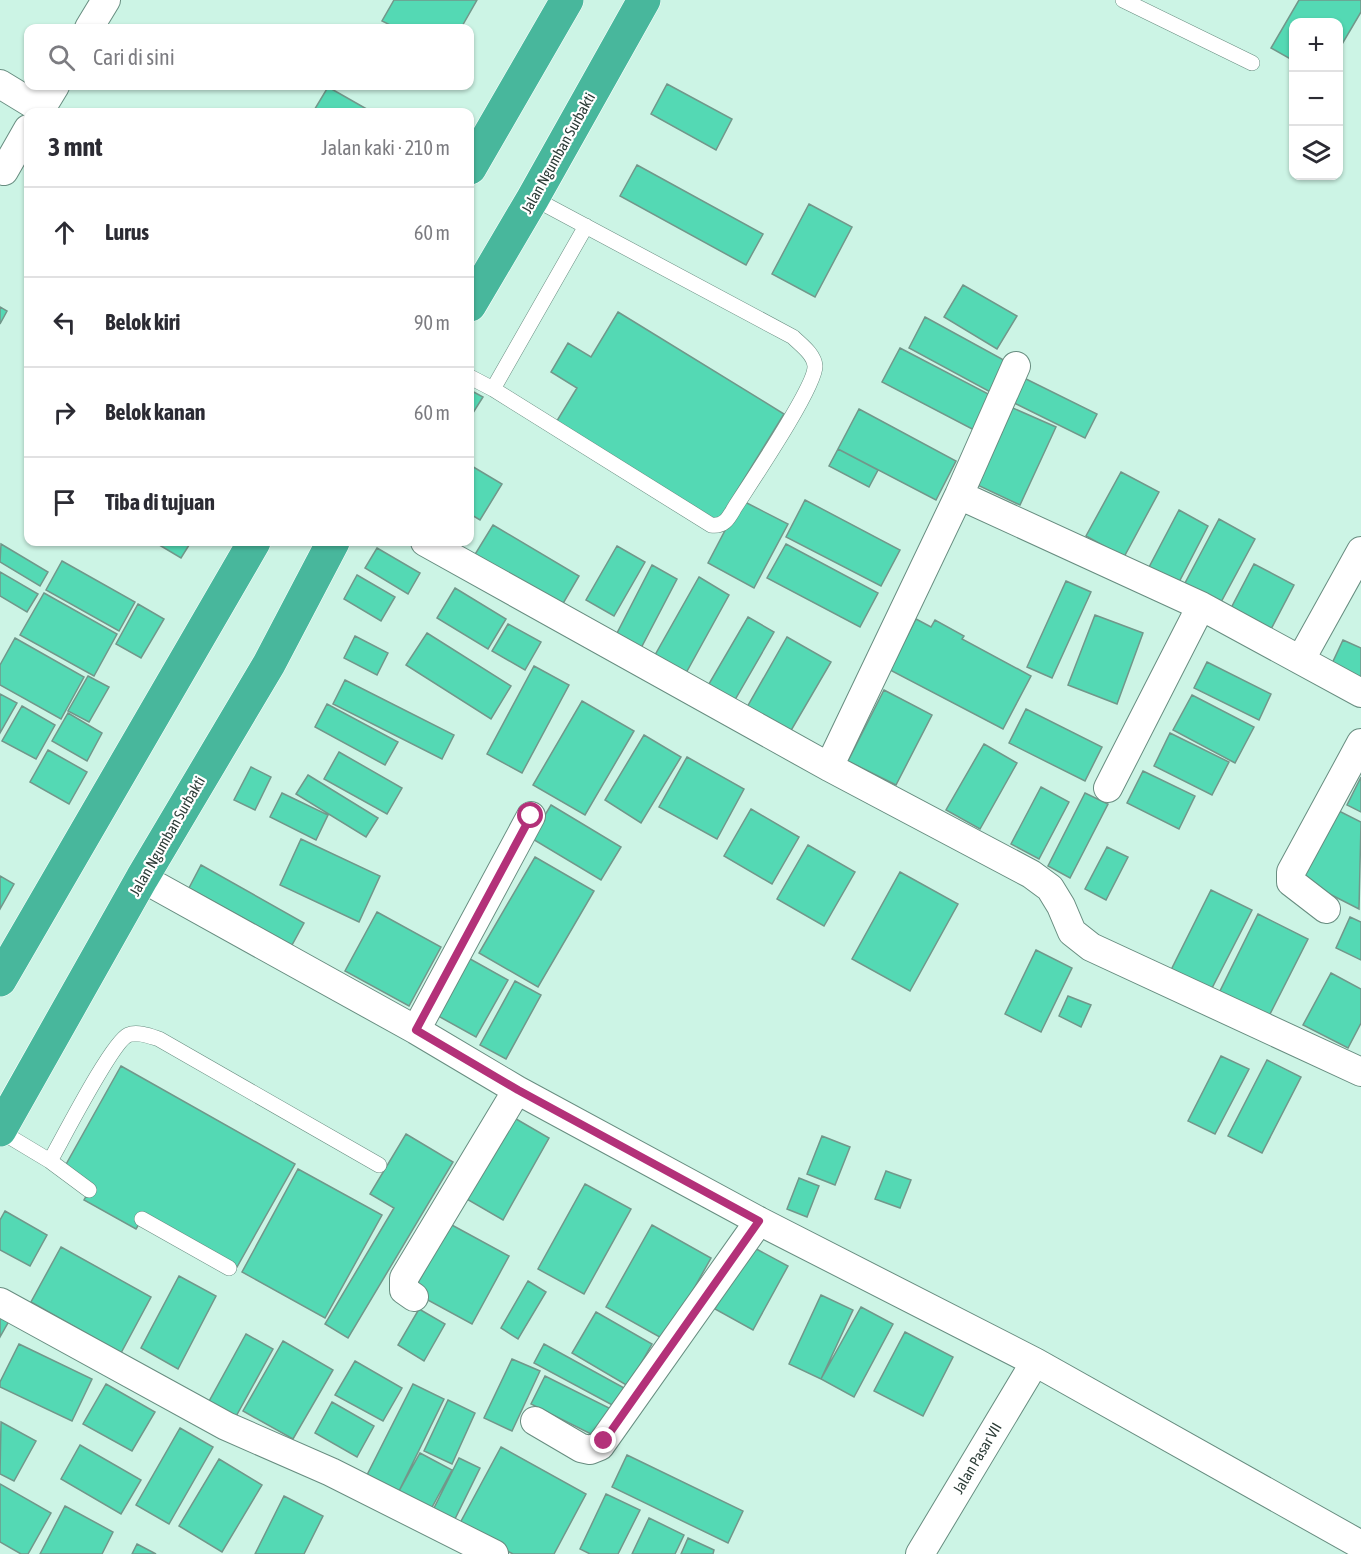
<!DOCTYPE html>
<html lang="id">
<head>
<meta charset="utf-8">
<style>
  body { margin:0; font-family:"Asap Condensed",sans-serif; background:#f7f7f7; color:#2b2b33 }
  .controls { position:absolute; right:18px; top:18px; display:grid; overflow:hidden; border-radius:12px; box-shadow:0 2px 4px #0004 }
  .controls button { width:54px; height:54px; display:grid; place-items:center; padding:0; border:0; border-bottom:2px solid #e1e1e2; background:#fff; color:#2b2b33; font:30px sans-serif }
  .stop { position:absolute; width:18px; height:18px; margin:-14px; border:4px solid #b33179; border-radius:50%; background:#fff }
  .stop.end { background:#b33179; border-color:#fff; box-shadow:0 2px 6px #0008 }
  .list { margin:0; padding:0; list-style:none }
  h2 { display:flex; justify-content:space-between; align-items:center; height:78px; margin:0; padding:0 24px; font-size:26px }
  h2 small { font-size:20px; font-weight:400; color:#7c7c81 }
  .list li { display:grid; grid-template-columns:39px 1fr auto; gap:18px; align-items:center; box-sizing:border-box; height:90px; padding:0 24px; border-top:2px solid #e1e1e2 }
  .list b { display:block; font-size:22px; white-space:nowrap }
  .list em { font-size:20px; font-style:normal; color:#7c7c81 }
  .icon { flex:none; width:33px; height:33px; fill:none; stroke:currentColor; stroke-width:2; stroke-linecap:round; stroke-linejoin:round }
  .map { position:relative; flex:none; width:1361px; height:1554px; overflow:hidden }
  .search { position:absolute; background:#fff; box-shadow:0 2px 4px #0004; left:24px; top:24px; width:450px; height:66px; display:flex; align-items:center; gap:15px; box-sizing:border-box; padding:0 21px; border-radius:12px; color:#7c7c81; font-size:22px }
  .panel { position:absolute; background:#fff; box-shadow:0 2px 4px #0004; left:24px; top:108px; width:450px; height:438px; border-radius:12px }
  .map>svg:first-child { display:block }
  .building { fill:#54d9b4; stroke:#71978a; stroke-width:1.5 }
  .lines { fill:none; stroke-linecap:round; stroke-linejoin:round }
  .service-casing { stroke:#688d80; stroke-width:16 }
  .minor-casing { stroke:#688d80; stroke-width:30 }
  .trunk-casing { stroke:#fff; stroke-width:34 }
  .service { stroke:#fff; stroke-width:15 }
  .minor { stroke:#fff; stroke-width:28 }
  .trunk { stroke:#48b79c; stroke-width:33 }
  .route { stroke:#b33179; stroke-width:8 }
  .labels { text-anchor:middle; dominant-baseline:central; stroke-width:4.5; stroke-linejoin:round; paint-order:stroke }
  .street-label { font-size:15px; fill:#2c3c37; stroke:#fff }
</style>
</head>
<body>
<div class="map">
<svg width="1361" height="1554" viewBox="0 0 1361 1554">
  <rect width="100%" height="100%" fill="#ccf4e5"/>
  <path class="building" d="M394,0H477L461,28H396L382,21Z
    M1299,0H1361V12L1338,51V22H1294V61L1271,48Z
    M667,84L732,119L716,150L651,114Z
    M328,87L372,112H313Z
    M637,165L763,234L746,265L620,196Z
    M809,204L852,227L815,297L772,274Z
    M963,285L1017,316L997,349L944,317Z
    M0,307L7,311L0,324Z
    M618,312L784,414L717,523L555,424L577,388L551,372L568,343L591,357Z
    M925,317L1011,364L994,394L909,348Z
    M900,348L994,397L976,431L882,382Z
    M1022,377L1097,414L1085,438L1010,401Z
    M470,390L483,397L471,416L470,415Z
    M1006,405L1056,427L1020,505L971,482Z
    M859,409L956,461L936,500L838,449Z
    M838,449L878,470L869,487L829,466Z
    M470,465L502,484L480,520L470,514Z
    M1121,472L1159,492L1124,557L1086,536Z
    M741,500L788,524L754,588L708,563Z
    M805,500L900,550L881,586L786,537Z
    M1179,510L1208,526L1177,586L1147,571Z
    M1219,519L1255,539L1220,604L1184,585Z
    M493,525L579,576L561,607L474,556Z
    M157,542H191L181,558L156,543Z
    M1,544L48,572L40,586L0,562Z
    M786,544L878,593L860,627L767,578Z
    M617,546L645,562L614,616L586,600Z
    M377,548L420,573L408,594L365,568Z
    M62,561L135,602L119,631L46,590Z
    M1254,564L1294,585L1269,633L1229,612Z
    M652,565L677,579L640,650L615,637Z
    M0,572L38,594L27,612L0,596Z
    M357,575L395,597L381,621L344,599Z
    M699,577L729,595L686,673L655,655Z
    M1066,581L1091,592L1052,678L1027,667Z
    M455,588L506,619L488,649L437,618Z
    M44,593L117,634L94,676L20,635Z
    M138,604L164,619L141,658L116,644Z
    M1095,615L1143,633L1117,704L1068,685Z
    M748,617L774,632L732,705L706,689Z
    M916,619L931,627L935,620L964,636L962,639L1031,676L1003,729L890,670Z
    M508,624L541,642L525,670L492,651Z
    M427,633L511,686L491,719L406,665Z
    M355,636L388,653L377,675L344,658Z
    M787,637L831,662L789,734L746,709Z
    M15,638L84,677L61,719L0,685V665Z
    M1343,640L1361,648V686L1329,670Z
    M1207,662L1271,694L1259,720L1194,688Z
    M534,666L569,685L522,773L487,754Z
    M88,676L109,687L89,722L68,711Z
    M345,680L454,735L442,759L333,704Z
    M884,690L932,715L896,785L848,761Z
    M0,694L17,703L0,733Z
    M1192,695L1254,727L1235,763L1173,730Z
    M582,701L634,731L585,815L533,785Z
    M327,704L398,742L385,765L315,727Z
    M22,706L55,725L36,759L2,741Z
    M1026,709L1102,747L1085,781L1009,743Z
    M68,713L102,733L87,761L52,741Z
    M1170,733L1229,762L1212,795L1154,766Z
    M644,735L681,757L641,823L605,800Z
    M984,744L1017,763L980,829L946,810Z
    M48,750L87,772L69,804L30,782Z
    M339,752L402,788L387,814L324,779Z
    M687,757L744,789L717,839L659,807Z
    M251,767L271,777L255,810L234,800Z
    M1143,771L1195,796L1179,829L1127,803Z
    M308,775L378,818L366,837L296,794Z
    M1361,777V812L1347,805Z
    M1041,787L1069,802L1039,859L1011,844Z
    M282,793L328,815L316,840L270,817Z
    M1085,793L1108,804L1070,878L1048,866Z
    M551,805L621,847L601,880L531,838Z
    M751,809L799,837L772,884L724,856Z
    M1335,809L1361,822L1359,909L1300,879Z
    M301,839L380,876L359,922L280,885Z
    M808,845L855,872L824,926L777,899Z
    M1107,847L1128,857L1106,900L1085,889Z
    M535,857L594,891L538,987L479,953Z
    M201,865L304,923L292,945L189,888Z
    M900,872L958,904L910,991L852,959Z
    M0,876L14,884L0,909Z
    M1211,890L1252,910L1211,990L1171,970Z
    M377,912L441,947L409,1006L345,971Z
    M1258,914L1308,939L1268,1018L1219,993Z
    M1350,917L1361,922V960L1336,948Z
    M1036,950L1072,968L1041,1032L1005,1014Z
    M463,955L508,980L476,1037L431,1012Z
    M1331,973L1361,989V1023L1348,1048L1303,1025Z
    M515,981L541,995L506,1059L480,1045Z
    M1068,996L1091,1005L1081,1027L1059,1016Z
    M1221,1056L1249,1069L1215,1134L1188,1121Z
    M1267,1060L1301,1077L1262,1153L1228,1136Z
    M121,1066L295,1164L237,1267L145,1214L136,1229L84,1200L93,1184L64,1168Z
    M511,1116L549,1138L503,1220L465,1198Z
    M406,1134L453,1162L348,1338L325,1324L394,1208L370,1194Z
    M822,1136L850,1147L835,1185L807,1174Z
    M298,1169L382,1215L325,1318L242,1272Z
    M886,1171L911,1180L900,1208L875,1199Z
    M799,1178L819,1186L807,1217L787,1209Z
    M585,1184L631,1209L584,1294L538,1269Z
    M5,1211L47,1235L30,1266L0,1250V1220Z
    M450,1224L509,1256L472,1324L413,1292Z
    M652,1225L711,1258L665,1340L606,1307Z
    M749,1245L788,1266L753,1330L715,1309Z
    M61,1247L151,1297L121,1353L31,1302Z
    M179,1276L216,1296L178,1369L141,1348Z
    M528,1281L546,1292L518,1339L501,1328Z
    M821,1295L853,1310L821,1379L789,1364Z
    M861,1307L893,1324L854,1397L821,1379Z
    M419,1309L445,1324L424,1361L398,1345Z
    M596,1312L652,1344L628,1386L572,1353Z
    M0,1316L9,1321L0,1337Z
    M905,1332L953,1357L923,1416L874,1391Z
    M246,1334L273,1349L234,1420L207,1405Z
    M283,1341L333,1370L293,1439L243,1411Z
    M19,1344L92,1379L72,1421L0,1387V1382Z
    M544,1344L626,1389L616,1407L534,1363Z
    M512,1359L540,1371L512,1431L484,1418Z
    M355,1361L402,1388L383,1421L335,1395Z
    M545,1376L615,1411L601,1439L531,1404Z
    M106,1384L155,1412L132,1451L83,1424Z
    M413,1384L444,1399L399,1491L367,1475Z
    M448,1400L475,1413L452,1464L424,1451Z
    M332,1402L374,1426L357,1457L315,1433Z
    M1,1422L36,1441L14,1481L0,1474Z
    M180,1428L213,1447L169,1524L136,1505Z
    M80,1445L141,1480L121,1514L61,1479Z
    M501,1447L586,1494L554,1554H513L459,1525Z
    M420,1453L452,1470L430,1511L398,1493Z
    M627,1455L743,1511L728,1543L612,1487Z
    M459,1458L480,1468L453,1523L432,1512Z
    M219,1459L262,1485L222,1552L179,1526Z
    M0,1484L51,1513L28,1554H21L0,1542Z
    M606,1494L640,1510L618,1554H590L580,1549Z
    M284,1496L323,1516L304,1554H255Z
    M65,1506L113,1532L102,1554H40Z
    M649,1518L684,1535L675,1554H632Z
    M688,1538L714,1550L713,1554H681Z
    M137,1544L156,1554H132Z"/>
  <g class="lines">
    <g class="service-casing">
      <path id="service" d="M1123,0L1252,63
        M533,198L793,337C801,345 814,354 815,366C816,386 749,485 735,507C729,517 725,527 711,525L493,389L586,226
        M470,377L493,389
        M0,1131L50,1161C62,1140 112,1042 128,1035C137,1031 150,1036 159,1039L379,1165
        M50,1161L89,1190
        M142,1219L229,1268"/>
    </g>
    <g class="minor-casing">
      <path id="minor" d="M89,28L106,0
        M0,84L41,109L55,86
        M4,171L28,129
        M959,495L1201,606L1361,693
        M425,542L829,767L1031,874L1050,888L1061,906L1072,932L1091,947L1361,1072
        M1301,659L1361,551
        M829,767L959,495L1016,366
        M1108,788L1201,606
        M142,878L416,1030L517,1090L759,1221L1035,1362L1361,1545
        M1326,909L1291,882V872L1361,743
        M416,1030L531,816
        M414,1297L404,1290V1278L517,1090
        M0,1302L226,1426L331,1472L494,1554
        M535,1421L581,1448L590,1450L600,1446L759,1221
        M920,1554L1035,1362"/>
    </g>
    <g class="trunk-casing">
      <path id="trunk" d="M470,168L567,0
        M470,305L533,198L644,0
        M0,980L254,542
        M0,1130L142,878L269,664L333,542"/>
    </g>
    <use href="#service" class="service"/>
    <use href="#minor" class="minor"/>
    <use href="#trunk" class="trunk"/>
  </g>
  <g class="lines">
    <path class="route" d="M531,816L416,1030L518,1090L759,1221L604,1441"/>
  </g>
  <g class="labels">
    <g class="street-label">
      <text transform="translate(558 153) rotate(-61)">Jalan Ngumban Surbakti</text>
      <text transform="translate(167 836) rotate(-60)">Jalan Ngumban Surbakti</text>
      <text transform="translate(977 1458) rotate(-59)">Jalan Pasar VII</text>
    </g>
  </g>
</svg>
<div class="controls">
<button>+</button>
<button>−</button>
<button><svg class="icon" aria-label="layers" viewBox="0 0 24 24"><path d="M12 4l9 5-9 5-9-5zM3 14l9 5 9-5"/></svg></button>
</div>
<div class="stop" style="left:531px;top:816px"></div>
<div class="stop end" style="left:604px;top:1441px"></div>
<div class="search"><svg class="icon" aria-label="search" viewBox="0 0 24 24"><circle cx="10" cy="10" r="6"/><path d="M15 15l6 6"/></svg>Cari di sini</div>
<section class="panel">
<h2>3 mnt<small>Jalan kaki · 210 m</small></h2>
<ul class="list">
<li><svg class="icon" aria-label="ahead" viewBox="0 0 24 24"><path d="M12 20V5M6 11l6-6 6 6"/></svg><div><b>Lurus</b></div><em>60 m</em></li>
<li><svg class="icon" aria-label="left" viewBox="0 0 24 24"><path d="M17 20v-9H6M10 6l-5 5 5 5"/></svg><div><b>Belok kiri</b></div><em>90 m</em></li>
<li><svg class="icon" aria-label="right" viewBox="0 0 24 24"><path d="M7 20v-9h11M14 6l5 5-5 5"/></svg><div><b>Belok kanan</b></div><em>60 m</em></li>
<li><svg class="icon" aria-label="arrive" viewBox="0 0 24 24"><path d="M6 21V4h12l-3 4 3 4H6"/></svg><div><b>Tiba di tujuan</b></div></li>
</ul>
</section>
</div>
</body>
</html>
